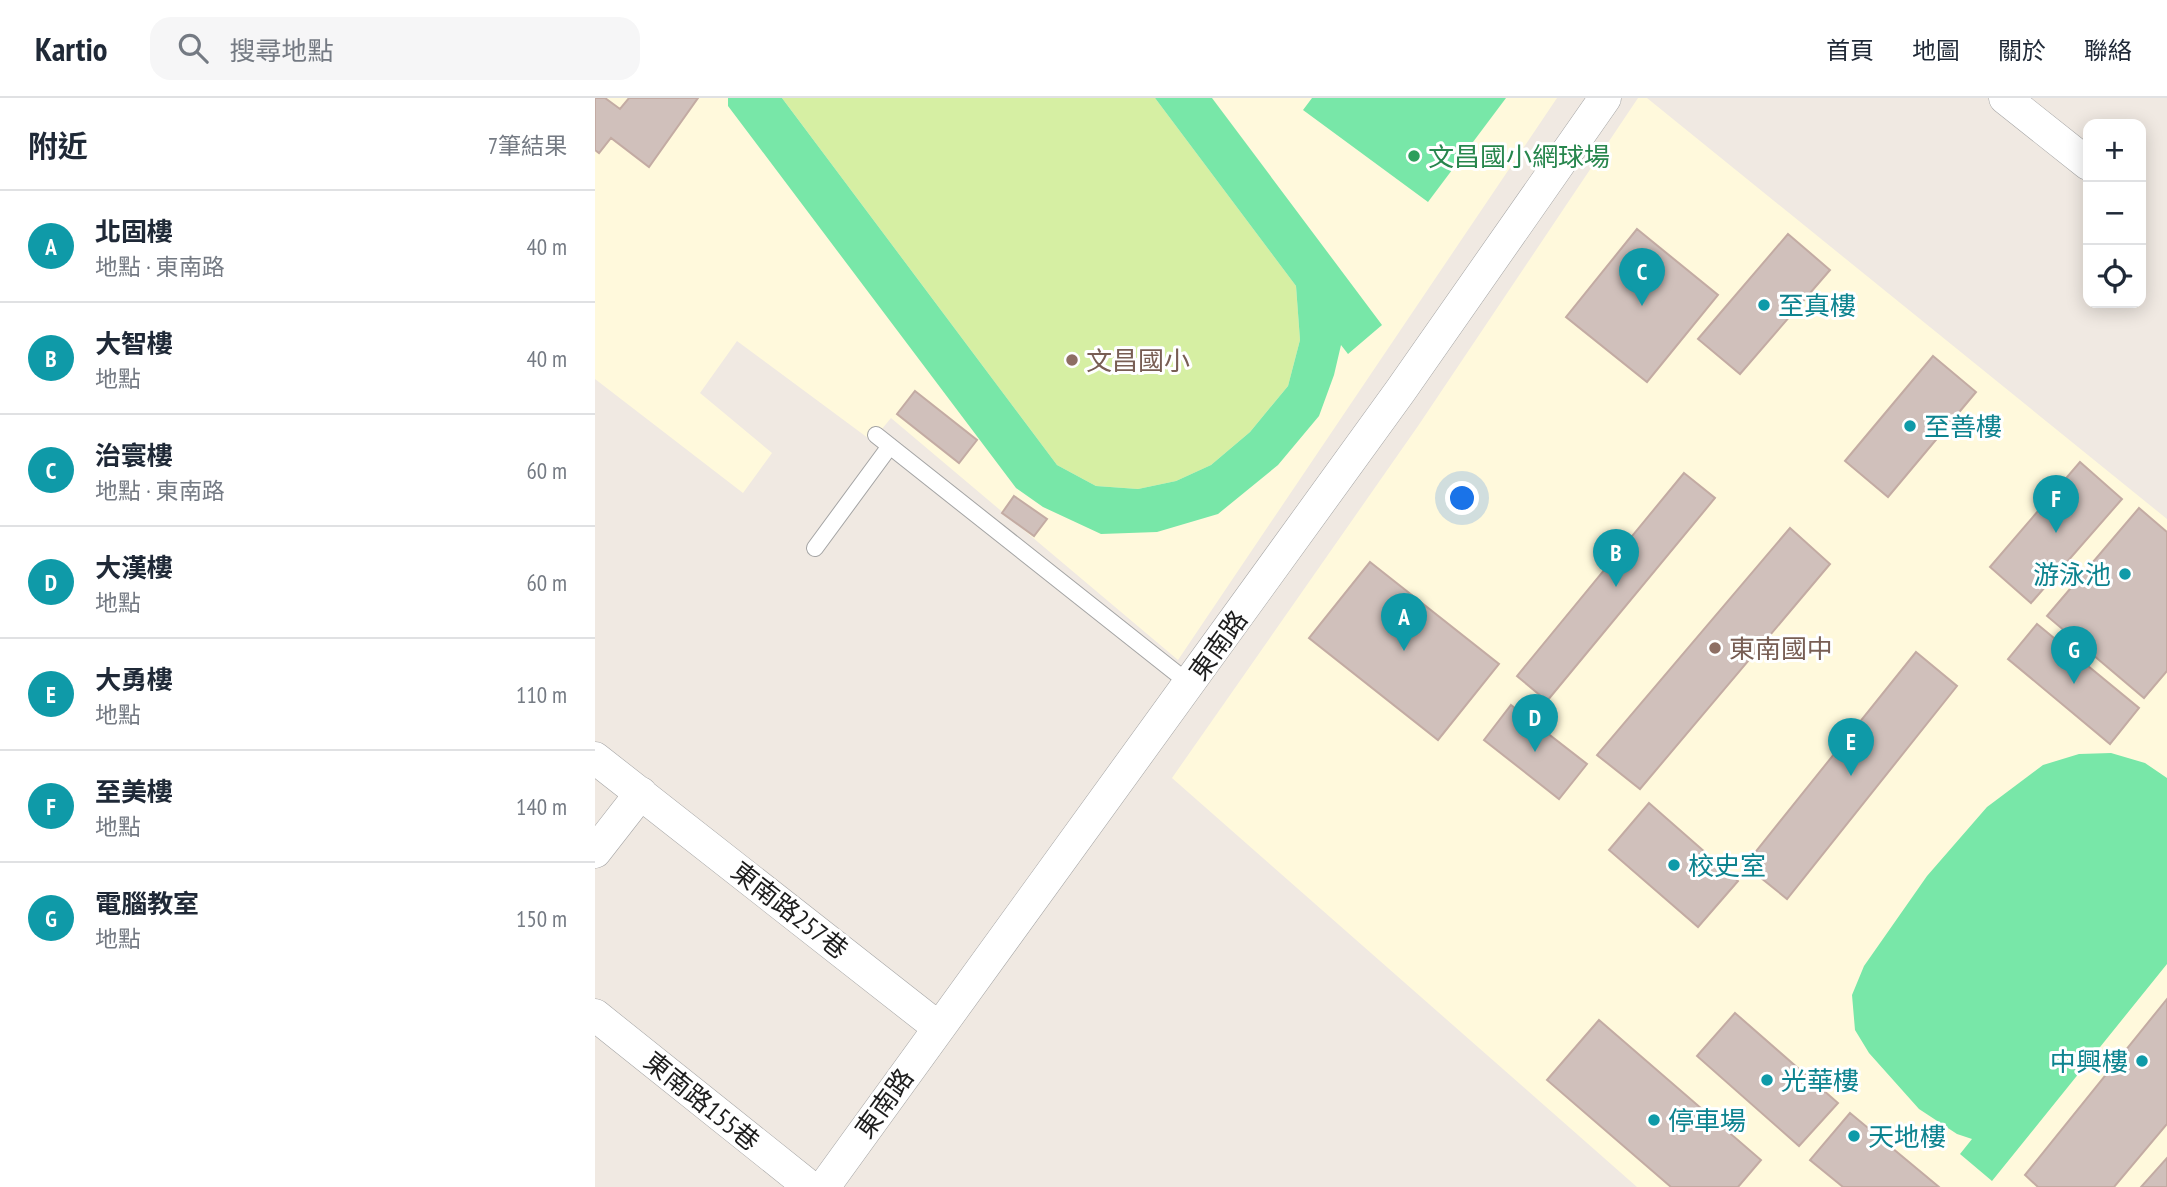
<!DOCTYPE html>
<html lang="zh-TW">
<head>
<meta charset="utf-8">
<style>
  body { margin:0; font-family:"PT Sans Narrow","Noto Sans TC",sans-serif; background:#f6f6f7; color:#1f2937 }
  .controls { position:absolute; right:21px; top:21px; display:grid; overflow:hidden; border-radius:14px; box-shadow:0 4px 18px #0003 }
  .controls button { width:63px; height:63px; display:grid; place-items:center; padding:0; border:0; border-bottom:2px solid #e0e1e3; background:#fff; color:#1f2937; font:35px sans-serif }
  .you { position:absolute; left:868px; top:401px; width:24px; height:24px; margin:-18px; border:5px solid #fff; border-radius:50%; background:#1a73e8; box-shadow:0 0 0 10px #1a73e833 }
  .badge { display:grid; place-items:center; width:46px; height:46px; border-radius:50%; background:#cb0025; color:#fff; font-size:23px; font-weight:700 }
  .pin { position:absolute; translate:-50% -58px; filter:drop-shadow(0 2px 4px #0008) }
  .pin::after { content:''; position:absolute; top:37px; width:24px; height:21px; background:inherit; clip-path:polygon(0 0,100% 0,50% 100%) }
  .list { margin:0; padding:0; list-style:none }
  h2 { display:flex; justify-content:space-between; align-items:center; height:91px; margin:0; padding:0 28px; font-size:30px }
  h2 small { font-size:23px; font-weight:400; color:#747a83 }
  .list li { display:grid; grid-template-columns:46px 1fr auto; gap:21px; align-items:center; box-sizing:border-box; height:112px; padding:0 28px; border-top:2px solid #e0e1e3 }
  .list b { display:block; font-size:26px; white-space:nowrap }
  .list p { margin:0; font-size:23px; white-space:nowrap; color:#747a83 }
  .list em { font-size:23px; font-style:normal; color:#747a83 }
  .icon { flex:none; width:38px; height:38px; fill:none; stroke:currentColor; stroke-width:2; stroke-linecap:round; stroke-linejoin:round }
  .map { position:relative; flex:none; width:1572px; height:1089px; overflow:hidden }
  header { display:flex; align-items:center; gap:42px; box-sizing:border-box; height:98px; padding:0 35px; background:#fff; border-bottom:2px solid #e0e1e3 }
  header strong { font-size:33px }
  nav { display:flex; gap:38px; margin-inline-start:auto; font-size:24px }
  .search { width:490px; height:63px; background:#f6f6f7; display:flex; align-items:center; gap:18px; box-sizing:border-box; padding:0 24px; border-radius:21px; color:#747a83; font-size:26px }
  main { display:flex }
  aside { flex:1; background:#fff }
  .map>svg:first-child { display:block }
  .education { fill:#fff9dc }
  .grass { fill:#d6efa3 }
  .pitch { fill:#78e7a8 }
  .building { fill:#d0c0bb; stroke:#c3aba3; stroke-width:2 }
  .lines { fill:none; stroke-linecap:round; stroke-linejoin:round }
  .lane-casing { stroke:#a4a4a4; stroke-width:18 }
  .street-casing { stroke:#a4a4a4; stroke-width:33 }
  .lane { stroke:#fff; stroke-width:16 }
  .street { stroke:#fff; stroke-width:32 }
  .leisure-dot { fill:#2e9e5b; stroke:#fff; stroke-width:2.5 }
  .culture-dot { fill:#0f9aa8; stroke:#fff; stroke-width:2.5 }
  .education-dot { fill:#8d6e63; stroke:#fff; stroke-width:2.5 }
  .labels { text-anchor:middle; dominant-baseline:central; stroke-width:6; stroke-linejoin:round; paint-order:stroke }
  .leisure-label { font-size:26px; fill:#27864d; stroke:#fff; text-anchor:start }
  .culture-label { font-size:26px; fill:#0d838f; stroke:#fff; text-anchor:start }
  .education-label { font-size:26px; fill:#785e54; stroke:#fff; text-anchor:start }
  .street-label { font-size:26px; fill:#1d1d1d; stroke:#fff }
</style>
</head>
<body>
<header>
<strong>Kartio</strong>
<div class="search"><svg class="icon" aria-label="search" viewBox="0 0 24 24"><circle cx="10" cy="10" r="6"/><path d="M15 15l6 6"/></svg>搜尋地點</div>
<nav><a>首頁</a><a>地圖</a><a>關於</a><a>聯絡</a></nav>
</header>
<main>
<aside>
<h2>附近<small>7筆結果</small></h2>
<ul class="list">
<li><span class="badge" style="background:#0f9aa8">A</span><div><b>北固樓</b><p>地點 · 東南路</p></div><em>40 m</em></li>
<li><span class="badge" style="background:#0f9aa8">B</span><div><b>大智樓</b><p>地點</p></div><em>40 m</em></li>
<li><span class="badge" style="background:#0f9aa8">C</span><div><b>治寰樓</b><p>地點 · 東南路</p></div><em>60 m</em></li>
<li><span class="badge" style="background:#0f9aa8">D</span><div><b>大漢樓</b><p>地點</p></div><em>60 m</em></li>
<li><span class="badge" style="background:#0f9aa8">E</span><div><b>大勇樓</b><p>地點</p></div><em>110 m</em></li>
<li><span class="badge" style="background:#0f9aa8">F</span><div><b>至美樓</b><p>地點</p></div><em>140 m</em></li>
<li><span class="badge" style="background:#0f9aa8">G</span><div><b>電腦教室</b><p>地點</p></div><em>150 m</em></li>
</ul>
</aside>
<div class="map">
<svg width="1572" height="1089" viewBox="0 0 1572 1089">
  <rect width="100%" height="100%" fill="#f0e9e2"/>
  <path class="education" d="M0,0H962L583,562L296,320L277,343L142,243L105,295L177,355L148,395L0,281Z
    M1043,0H1052L1572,421V1089H1042L577,680L823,328Z"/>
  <path class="grass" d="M187,0H560L701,188L705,242L693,288L655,334L616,367L581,383L543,391L501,388L462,367Z"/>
  <path class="pitch" d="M133,0H187L462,367L501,388L543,391L581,383L616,367L655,334L693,288L705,242L701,188L560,0H617L787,227L753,256L746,247L739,277L724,318L683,367L623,416L562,434L506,436L448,409L421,390L133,8Z
    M717,0H911L833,104L708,12Z
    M1516,655L1550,665L1572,680V866L1397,1083L1365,1056L1377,1041L1362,1036L1324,1011L1274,955L1260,932L1257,897L1269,868L1332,778L1392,709L1448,667L1484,656Z"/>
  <path class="building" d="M0,0H10L25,11L34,0H103L54,69L16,40L4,55L0,52Z
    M1042,131L1123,197L1052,284L971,219Z
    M1193,136L1235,172L1145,276L1103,241Z
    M1338,258L1381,294L1293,399L1250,363Z
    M320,293L382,342L364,365L302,316Z
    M1485,364L1527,401L1436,505L1395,469Z
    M1089,375L1120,400L952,603L922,578Z
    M419,398L452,421L439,438L407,415Z
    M1544,410L1572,434V573L1549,600L1452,518Z
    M1195,430L1235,466L1045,691L1002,657Z
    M775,464L904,566L843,642L714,540Z
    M1442,526L1544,610L1515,646L1413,561Z
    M1321,554L1362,588L1192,801L1150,767Z
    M916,607L992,666L964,701L889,642Z
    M1054,705L1143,783L1103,829L1014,752Z
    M1572,901V1026L1519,1089H1443L1430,1077Z
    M1140,915L1243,1005L1204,1048L1102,958Z
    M1004,922L1166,1062L1143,1089H1076L952,982Z
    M1255,1015L1344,1089H1248L1215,1062Z
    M1572,1060V1089H1546Z"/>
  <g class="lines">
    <g class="lane-casing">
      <path id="lane" d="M281,337L595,586
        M220,450L295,348"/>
    </g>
    <g class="street-casing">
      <path id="street" d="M1410,0L1493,66
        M0,660L344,930
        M0,754L46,695
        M0,917L215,1089
        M229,1089L806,292L1010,0"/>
    </g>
    <use href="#lane" class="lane"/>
    <use href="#street" class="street"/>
  </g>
  <circle class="leisure-dot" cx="819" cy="58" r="7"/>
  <g class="culture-dot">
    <circle cx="1169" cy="207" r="7"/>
    <circle cx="1315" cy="328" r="7"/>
    <circle cx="1530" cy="476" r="7"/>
    <circle cx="1079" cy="767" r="7"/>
    <circle cx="1547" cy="963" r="7"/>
    <circle cx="1172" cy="982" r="7"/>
    <circle cx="1059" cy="1022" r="7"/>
    <circle cx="1259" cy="1038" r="7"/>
  </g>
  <g class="education-dot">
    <circle cx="477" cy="262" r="7"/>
    <circle cx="1120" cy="550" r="7"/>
  </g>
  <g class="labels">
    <g class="leisure-label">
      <text x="833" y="58">文昌國小網球場</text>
    </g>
    <g class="culture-label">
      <text x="1183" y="207">至真樓</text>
      <text x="1329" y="328">至善樓</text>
      <text x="1516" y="476" text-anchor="end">游泳池</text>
      <text x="1093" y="767">校史室</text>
      <text x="1533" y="963" text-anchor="end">中興樓</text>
      <text x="1186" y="982">光華樓</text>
      <text x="1073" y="1022">停車場</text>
      <text x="1273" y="1038">天地樓</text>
    </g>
    <g class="education-label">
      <text x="491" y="262">文昌國小</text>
      <text x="1134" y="550">東南國中</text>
    </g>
    <g class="street-label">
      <text transform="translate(623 547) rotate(-54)">東南路</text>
      <text transform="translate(195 812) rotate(38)">東南路257巷</text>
      <text transform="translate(107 1003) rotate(39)">東南路155巷</text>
      <text transform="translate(289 1005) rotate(-54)">東南路</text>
    </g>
  </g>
</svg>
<div class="controls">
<button>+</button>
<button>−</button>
<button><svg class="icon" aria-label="locate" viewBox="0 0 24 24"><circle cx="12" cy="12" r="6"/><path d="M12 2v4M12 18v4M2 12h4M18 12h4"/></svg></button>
</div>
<div class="you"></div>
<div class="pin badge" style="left:809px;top:553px;background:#0f9aa8">A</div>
<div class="pin badge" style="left:1021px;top:489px;background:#0f9aa8">B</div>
<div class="pin badge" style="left:1047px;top:208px;background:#0f9aa8">C</div>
<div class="pin badge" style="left:940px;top:654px;background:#0f9aa8">D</div>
<div class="pin badge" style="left:1256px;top:678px;background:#0f9aa8">E</div>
<div class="pin badge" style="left:1461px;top:435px;background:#0f9aa8">F</div>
<div class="pin badge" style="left:1479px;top:586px;background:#0f9aa8">G</div>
</div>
</main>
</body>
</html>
